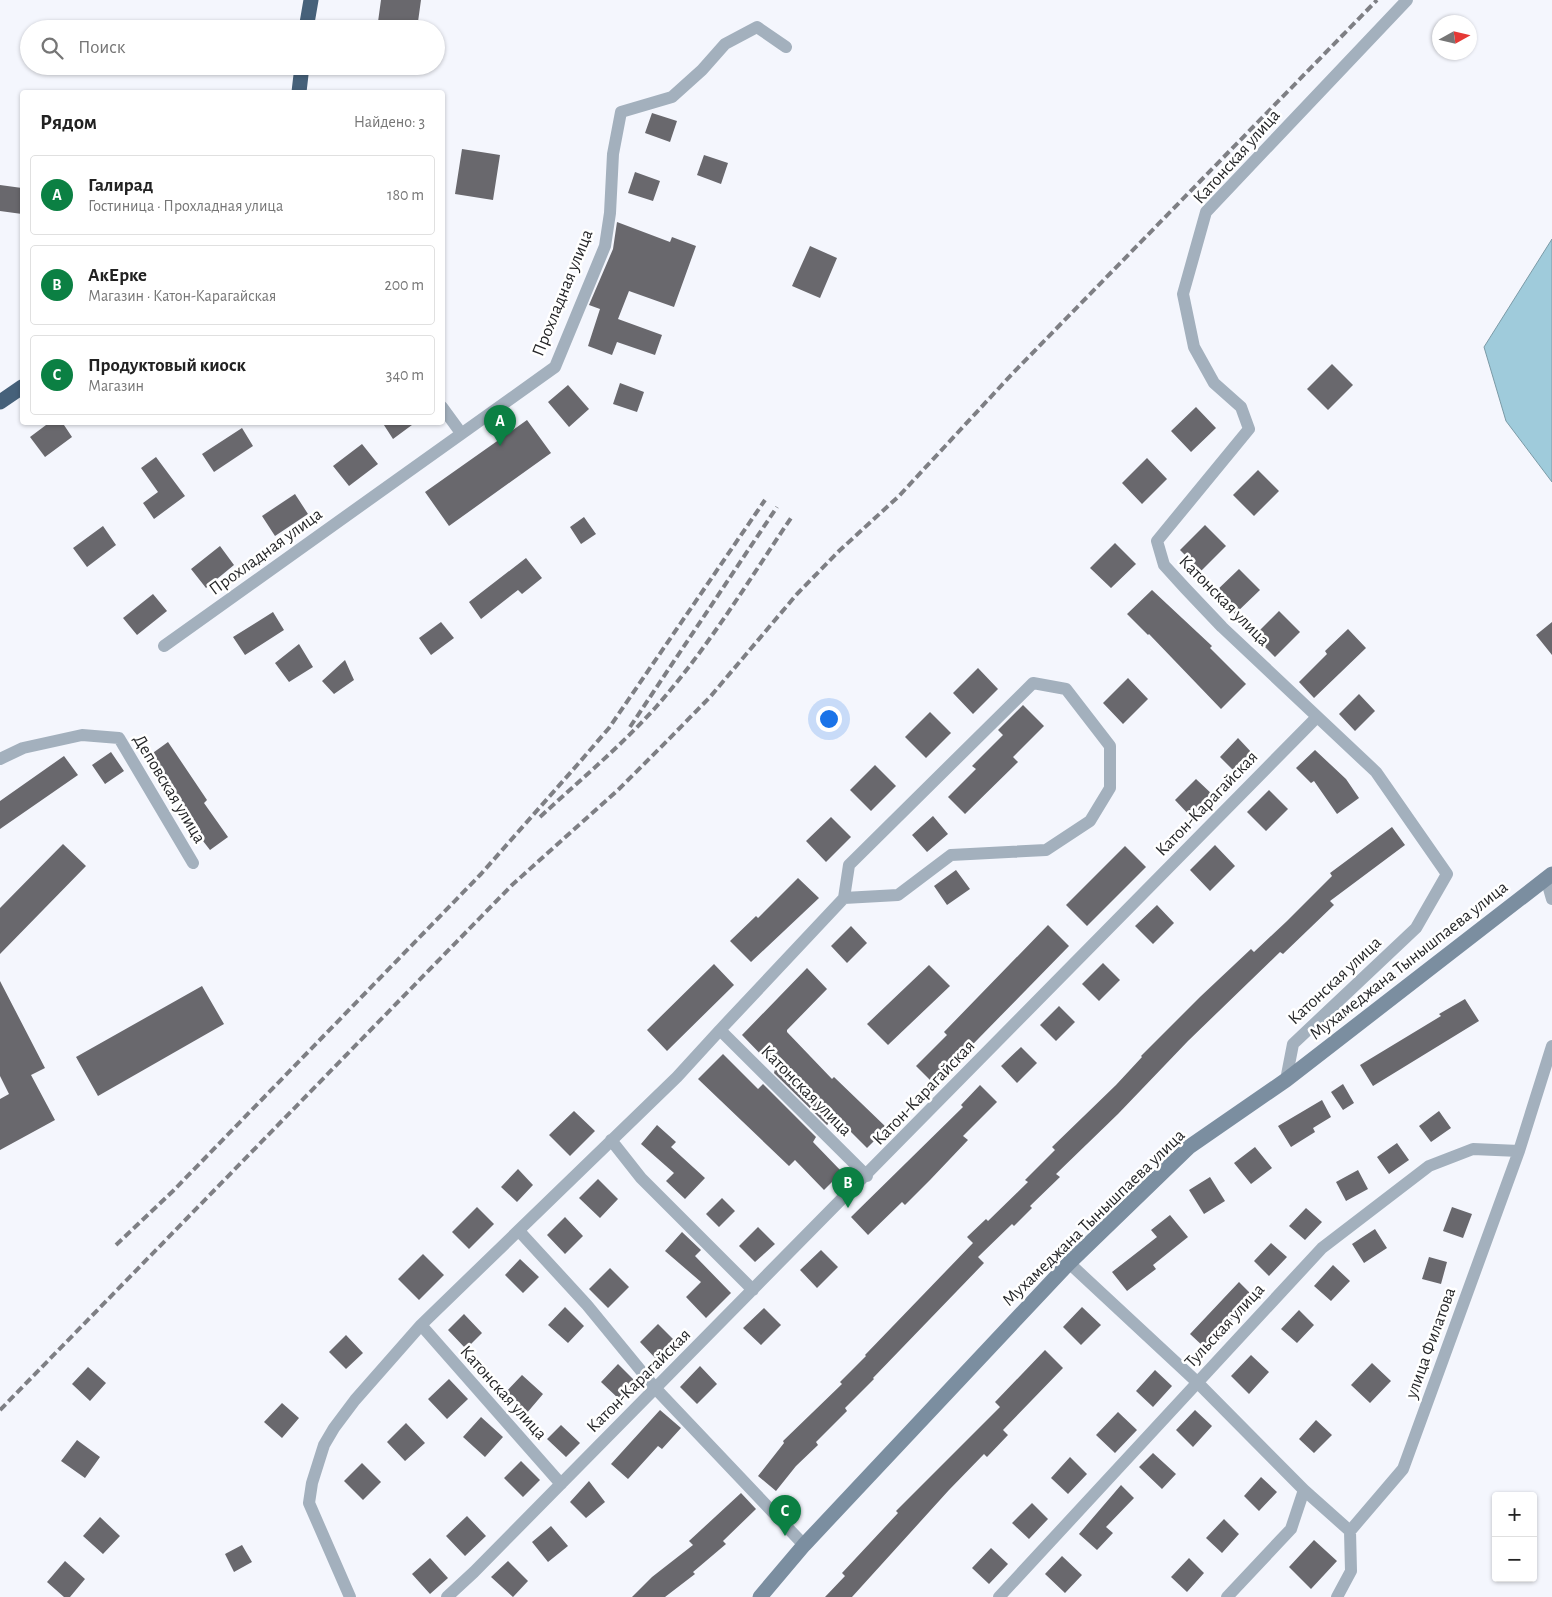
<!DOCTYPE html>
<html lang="ru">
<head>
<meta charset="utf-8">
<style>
  body { margin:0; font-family:"Alegreya Sans",sans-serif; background:#f2f2f2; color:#222 }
  .controls { position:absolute; right:15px; bottom:15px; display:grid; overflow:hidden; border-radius:5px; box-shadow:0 1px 4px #0004 }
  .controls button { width:45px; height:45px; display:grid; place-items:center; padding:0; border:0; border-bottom:1px solid #e0e0e0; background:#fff; color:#222; font:25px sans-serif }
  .compass { position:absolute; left:1432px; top:15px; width:45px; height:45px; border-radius:50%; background:#fff; box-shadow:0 1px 4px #0004; rotate:82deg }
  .you { position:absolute; left:828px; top:718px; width:18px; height:18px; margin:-12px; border:4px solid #fff; border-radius:50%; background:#1a73e8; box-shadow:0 0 0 8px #1a73e833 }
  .badge { display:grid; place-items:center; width:32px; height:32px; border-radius:50%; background:#0b8043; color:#fff; font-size:16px; font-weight:700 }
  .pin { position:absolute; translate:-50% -41px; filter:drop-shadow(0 1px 2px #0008) }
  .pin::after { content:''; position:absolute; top:26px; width:18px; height:15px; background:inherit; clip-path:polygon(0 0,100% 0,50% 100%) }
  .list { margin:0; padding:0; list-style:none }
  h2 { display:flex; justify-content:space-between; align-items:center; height:65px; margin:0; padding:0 20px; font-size:21px }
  h2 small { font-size:16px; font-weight:400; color:#767676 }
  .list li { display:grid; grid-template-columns:32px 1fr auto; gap:15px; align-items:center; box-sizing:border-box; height:80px; margin:0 10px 10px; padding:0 10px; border:1px solid #e0e0e0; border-radius:5px }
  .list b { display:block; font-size:19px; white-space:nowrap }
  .list p { margin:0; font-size:16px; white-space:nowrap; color:#767676 }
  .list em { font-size:16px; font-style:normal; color:#767676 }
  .icon { flex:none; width:28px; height:28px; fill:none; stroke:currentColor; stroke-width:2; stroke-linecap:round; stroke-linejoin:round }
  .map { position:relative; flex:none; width:1552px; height:1597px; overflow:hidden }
  .search { position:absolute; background:#fff; box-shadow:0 1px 4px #0004; left:20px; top:20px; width:425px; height:55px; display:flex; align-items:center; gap:12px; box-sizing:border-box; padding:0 18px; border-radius:28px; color:#767676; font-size:19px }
  .panel { position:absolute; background:#fff; box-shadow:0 1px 4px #0004; left:20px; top:90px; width:425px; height:335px; border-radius:5px }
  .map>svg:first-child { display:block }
  .water { fill:#9fcbdb; stroke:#7b9aa6 }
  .building { fill:#69686d }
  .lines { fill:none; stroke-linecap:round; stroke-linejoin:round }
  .street { stroke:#a3b0bd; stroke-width:12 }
  .secondary { stroke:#7b8ea0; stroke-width:15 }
  .highway { stroke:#46617a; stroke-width:15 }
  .rail { stroke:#7e7f84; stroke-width:4; stroke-dasharray:8 4; stroke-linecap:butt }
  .labels { text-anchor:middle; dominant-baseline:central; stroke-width:5; stroke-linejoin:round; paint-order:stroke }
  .street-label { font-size:18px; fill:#262729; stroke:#fff }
</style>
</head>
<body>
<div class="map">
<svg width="1552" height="1597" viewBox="0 0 1552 1597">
  <rect width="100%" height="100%" fill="#f4f6fd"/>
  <path class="water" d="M1552,239V482L1506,421L1484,347Z"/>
  <path class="building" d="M381,0H421L417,29H377Z
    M652,113L677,121L670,142L645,133Z
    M462,149L500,155L493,200L455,194Z
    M704,155L728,163L721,184L697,175Z
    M635,172L660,181L653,201L628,193Z
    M0,185L22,188V214L0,211Z
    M617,222L670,242L672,237L696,246L674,307L629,291L618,319L662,335L655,355L617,342L612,355L588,346L600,309L589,305L613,249Z
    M810,246L837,258L820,298L792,286Z
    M1332,364L1353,385L1328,410L1307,389Z
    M620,383L644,392L637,412L613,404Z
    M568,385L589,409L569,427L548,402Z
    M1196,407L1216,428L1191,452L1171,431Z
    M527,420L551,453L449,526L425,492Z
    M50,422H62L72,437L45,457L30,437Z
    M382,422H416L393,439Z
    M242,428L253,446L214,472L202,454Z
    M362,444L378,464L349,486L333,466Z
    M156,457L185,496L154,519L143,503L158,492L141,468Z
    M1147,458L1167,479L1142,504L1122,483Z
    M1258,470L1279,491L1254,516L1233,495Z
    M295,494L308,514L275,536L262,516Z
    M584,517L596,534L581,544L570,527Z
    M1205,525L1226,546L1201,571L1180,550Z
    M103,526L116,545L87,567L73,548Z
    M1115,543L1136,564L1111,588L1090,568Z
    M220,546L234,565L206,588L191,569Z
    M526,558L542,578L522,594L518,590L481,619L469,602Z
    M1239,569L1260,590L1235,614L1214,593Z
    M1152,590L1212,646L1210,648L1246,684L1221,709L1149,634L1148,635L1127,614Z
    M153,594L167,611L137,635L123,618Z
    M1279,611L1300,632L1275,657L1254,636Z
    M273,612L284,630L245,655L233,637Z
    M441,622L454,638L431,655L419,638Z
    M1552,622V655L1536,635Z
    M1348,629L1366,648L1314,698L1299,682L1327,654L1325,651Z
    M299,644L313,667L289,682L275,663Z
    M345,660L354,680L334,694L322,681Z
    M978,668L998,689L973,714L953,693Z
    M1128,678L1148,699L1123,724L1103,703Z
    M1359,694L1375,711L1355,731L1339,714Z
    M1023,705L1044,726L1013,757L1018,762L965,814L948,797L976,769L972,766L1003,735L998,730Z
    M930,712L951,733L926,758L905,737Z
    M1238,738L1253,754L1235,772L1220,757Z
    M168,742L207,800L204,803L228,837L210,850L196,832L200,829L150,755Z
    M1315,750L1346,779L1359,798L1337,814L1314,781L1311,783L1296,768Z
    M111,752L124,771L105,784L92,765Z
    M64,756L78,775L0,829V801Z
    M875,765L896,786L871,811L850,790Z
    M1196,779L1214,796L1192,818L1175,800Z
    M1269,790L1288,809L1266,831L1247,812Z
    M933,816L948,834L927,852L912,835Z
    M831,817L851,837L826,862L806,841Z
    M1392,827L1405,845L1330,901L1334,905L1283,954L1280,952L1188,1041L1118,1114L1056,1174L1060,1177L1030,1206L1032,1208L1014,1226L1012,1224L978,1257L984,1263L873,1378L874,1379L845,1408L847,1411L816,1442L818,1445L796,1466L776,1491L758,1476L784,1443L783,1441L842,1384L840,1382L866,1356L865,1355L973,1243L967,1237L986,1219L988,1221L1028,1182L1025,1180L1055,1150L1052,1147L1116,1085L1142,1057L1141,1056L1200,997L1251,949L1254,952L1287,921L1332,876L1330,873Z
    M63,844L86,866L0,954V908Z
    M1215,845L1235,866L1210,891L1190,870Z
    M1125,846L1146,867L1087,926L1066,905Z
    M956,870L970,889L947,905L934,886Z
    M798,878L819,898L751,962L730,941L756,916L758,918Z
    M1157,905L1174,923L1153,944L1135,926Z
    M1048,925L1069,946L934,1084L916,1066L947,1035L944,1032Z
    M851,926L867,943L847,963L831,946Z
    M1103,963L1120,980L1099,1001L1082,984Z
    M714,964L734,985L667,1051L647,1030Z
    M929,965L950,986L888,1045L867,1024Z
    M807,968L827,989L787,1030V1032L832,1079L834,1077L887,1128L867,1148L836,1117L827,1125L774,1073L775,1069L742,1035Z
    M0,981L45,1068L31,1075L55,1120L0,1150V1099L9,1094L0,1076Z
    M202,986L224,1024L98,1096L76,1057Z
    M1465,999L1479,1021L1373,1086L1360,1065L1441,1016L1439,1014Z
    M1059,1006L1075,1022L1056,1041L1040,1025Z
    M1021,1047L1037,1063L1017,1083L1001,1066Z
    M723,1054L758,1089L763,1084L816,1137L813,1142L842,1172L824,1190L795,1160L789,1166L698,1079Z
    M1343,1084L1354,1103L1343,1110L1331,1092Z
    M980,1085L997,1102L963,1136L968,1140L930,1180L905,1205L902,1202L868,1235L851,1217L963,1107L961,1105Z
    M1322,1100L1331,1117L1313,1128L1315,1132L1291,1147L1278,1126Z
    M574,1111L595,1131L570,1156L549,1135Z
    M1439,1111L1451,1128L1431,1142L1419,1126Z
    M657,1125L676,1142L671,1147L705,1178L685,1199L666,1181L674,1173L641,1144Z
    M1397,1143L1409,1160L1389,1174L1377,1157Z
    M1255,1147L1272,1168L1251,1184L1234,1163Z
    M518,1169L533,1185L517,1202L501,1187Z
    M1358,1170L1368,1189L1346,1201L1336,1182Z
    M1210,1177L1225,1201L1204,1214L1189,1190Z
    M598,1179L618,1199L600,1218L579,1198Z
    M722,1198L735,1211L719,1227L706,1214Z
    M477,1207L494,1224L469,1249L452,1232Z
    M1452,1207L1472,1214L1463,1238L1443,1231Z
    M1306,1208L1322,1222L1305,1240L1289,1226Z
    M1170,1215L1188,1237L1153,1265L1156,1269L1127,1291L1112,1272L1157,1237L1151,1230Z
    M565,1217L583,1236L565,1254L547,1235Z
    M758,1227L775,1244L755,1262L739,1246Z
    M1375,1229L1387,1248L1364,1263L1352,1244Z
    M682,1232L701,1250L695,1256L731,1293L706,1318L686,1297L701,1282L665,1251Z
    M1271,1243L1287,1257L1269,1276L1254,1261Z
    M821,1250L838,1267L817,1288L800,1270Z
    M423,1254L444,1275L419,1300L398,1279Z
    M1429,1257L1447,1262L1441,1284L1422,1279Z
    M520,1259L539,1277L523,1293L505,1275Z
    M1333,1265L1350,1281L1331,1301L1314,1286Z
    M610,1268L629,1287L608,1308L589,1289Z
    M1239,1282L1254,1297L1205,1348L1190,1334Z
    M565,1307L584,1326L568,1343L548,1325Z
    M1082,1307L1101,1325L1081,1345L1063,1327Z
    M764,1308L781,1325L761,1345L743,1328Z
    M1299,1310L1314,1325L1297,1343L1281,1329Z
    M464,1314L482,1333L466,1349L448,1330Z
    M658,1324L677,1343L658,1361L640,1342Z
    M346,1335L363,1353L346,1369L329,1352Z
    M1045,1350L1063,1368L1003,1430L1008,1435L987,1457L984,1454L949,1490L852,1597H825L845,1576L842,1573L898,1513L896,1511L1000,1407L995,1402Z
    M1251,1355L1269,1372L1249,1394L1231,1376Z
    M1372,1363L1391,1381L1370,1403L1351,1385Z
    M618,1364L637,1383L620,1400L601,1382Z
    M700,1366L717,1384L697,1404L680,1387Z
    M88,1367L106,1383L90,1401L72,1384Z
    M1155,1370L1172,1386L1153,1407L1136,1391Z
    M522,1375L543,1394L526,1414L504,1394Z
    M449,1379L468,1399L447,1419L428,1399Z
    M282,1403L299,1418L282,1438L264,1422Z
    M660,1410L681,1428L662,1449L658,1446L628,1479L611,1464Z
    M1195,1410L1212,1426L1193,1447L1176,1430Z
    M1118,1412L1137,1430L1115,1453L1096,1435Z
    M481,1417L503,1437L485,1457L463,1437Z
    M1316,1420L1332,1435L1314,1453L1299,1439Z
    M406,1423L425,1443L405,1461L387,1442Z
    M561,1425L580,1443L566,1457L547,1439Z
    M77,1440L100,1457L85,1478L61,1461Z
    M1153,1453L1176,1474L1162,1489L1139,1467Z
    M1070,1457L1087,1474L1068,1494L1051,1478Z
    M521,1461L540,1480L523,1497L504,1478Z
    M362,1463L381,1482L363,1500L344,1481Z
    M1261,1477L1277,1492L1259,1511L1244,1496Z
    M589,1481L605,1502L586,1518L570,1502Z
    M1121,1485L1134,1498L1106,1527L1113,1533L1097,1550L1079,1534Z
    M741,1493L756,1509L723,1541L726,1544L693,1572L695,1574L665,1597H632L652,1577L693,1545L689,1541Z
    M1032,1503L1048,1519L1029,1539L1012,1523Z
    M467,1516L486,1536L465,1556L446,1536Z
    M100,1517L120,1536L103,1554L83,1536Z
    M1224,1519L1239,1534L1222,1553L1206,1538Z
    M551,1526L568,1546L548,1562L532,1542Z
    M1314,1540L1337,1561L1311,1589L1289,1567Z
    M242,1545L252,1562L234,1572L225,1554Z
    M991,1548L1008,1564L989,1584L972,1568Z
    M1062,1556L1082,1575L1065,1593L1045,1574Z
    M430,1558L448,1578L430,1594L412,1574Z
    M1189,1558L1204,1573L1187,1592L1171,1577Z
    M65,1561L85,1579L70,1597H64L47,1582Z
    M508,1561L528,1581L513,1597L491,1577Z"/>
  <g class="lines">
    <path class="street" d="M442,407L461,433
      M164,646L555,367L605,246L610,213L613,154L621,112L672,97L702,70L725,44L757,27L786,47
      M0,759L23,748L82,735L119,738L193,863
      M1546,878L1552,899
      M720,1030L844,898L849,865L1033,683L1066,689L1110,746V788L1090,821L1046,850L951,855L898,895L844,898
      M1286,1080L1293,1044L1416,928L1447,874L1376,772L1222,627L1185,588L1164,565L1157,541L1249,429L1241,407L1214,383L1194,347L1183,294L1206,212L1407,0
      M611,1140L641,1178L753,1290
      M519,1231L587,1305L656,1389L804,1545
      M1069,1263L1197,1382L1304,1490L1350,1531L1351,1571L1337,1597
      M561,1484L421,1325L677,1077L720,1030L867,1176
      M1350,1531L1403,1469L1519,1151L1552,1046
      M350,1597L309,1503L312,1483L324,1445L334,1428L355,1400L421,1325
      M447,1597L474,1572L1317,717
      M999,1597L1322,1248L1429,1166L1473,1149L1519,1151
      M1227,1597L1291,1529L1304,1490"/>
    <path class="secondary" d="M760,1597L804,1545L1069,1263L1189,1147L1286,1080L1552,874"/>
    <path class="highway" d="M306,29L311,0
      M299,92L302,66
      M0,402L22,387"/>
    <path class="rail" d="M630,727L777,507
      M540,817C579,781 620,747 656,707C708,648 749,580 793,515
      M116,1245L173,1191L481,874L578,764L609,728L765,500
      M0,1410L512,885L618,790L667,741L710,697L797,594L839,551L899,496L1012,374L1377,0"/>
  </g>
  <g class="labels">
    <g class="street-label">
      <text transform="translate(1237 157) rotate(-48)">Катонская улица</text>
      <text transform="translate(563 293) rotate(-68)">Прохладная улица</text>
      <text transform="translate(266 552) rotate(-36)">Прохладная улица</text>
      <text transform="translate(1224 601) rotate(45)">Катонская улица</text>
      <text transform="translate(169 789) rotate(59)">Деповская улица</text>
      <text transform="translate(1207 804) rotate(-46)">Катон-Карагайская</text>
      <text transform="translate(1409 961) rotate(-38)">Мухамеджана Тынышпаева улица</text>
      <text transform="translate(1335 981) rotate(-43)">Катонская улица</text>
      <text transform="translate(806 1091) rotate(45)">Катонская улица</text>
      <text transform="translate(924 1093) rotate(-46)">Катон-Карагайская</text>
      <text transform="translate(1094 1218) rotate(-44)">Мухамеджана Тынышпаева улица</text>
      <text transform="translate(1225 1326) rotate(-47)">Тульская улица</text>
      <text transform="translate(1431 1343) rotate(-70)">улица Филатова</text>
      <text transform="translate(639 1381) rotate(-45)">Катон-Карагайская</text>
      <text transform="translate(503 1393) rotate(48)">Катонская улица</text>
    </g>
  </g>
</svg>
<div class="controls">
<button>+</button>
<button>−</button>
</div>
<svg class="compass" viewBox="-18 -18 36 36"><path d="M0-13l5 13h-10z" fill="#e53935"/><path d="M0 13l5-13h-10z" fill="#767676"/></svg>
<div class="you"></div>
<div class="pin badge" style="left:500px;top:446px">A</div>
<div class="pin badge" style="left:848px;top:1208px">B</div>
<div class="pin badge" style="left:785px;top:1536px">C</div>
<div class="search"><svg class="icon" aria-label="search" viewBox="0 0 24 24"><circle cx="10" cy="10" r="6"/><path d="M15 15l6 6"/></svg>Поиск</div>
<section class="panel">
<h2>Рядом<small>Найдено: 3</small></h2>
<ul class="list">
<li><span class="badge">A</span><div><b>Галирад</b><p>Гостиница · Прохладная улица</p></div><em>180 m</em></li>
<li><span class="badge">B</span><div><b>АкЕрке</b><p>Магазин · Катон-Карагайская</p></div><em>200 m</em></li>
<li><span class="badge">C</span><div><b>Продуктовый киоск</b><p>Магазин</p></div><em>340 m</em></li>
</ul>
</section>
</div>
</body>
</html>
